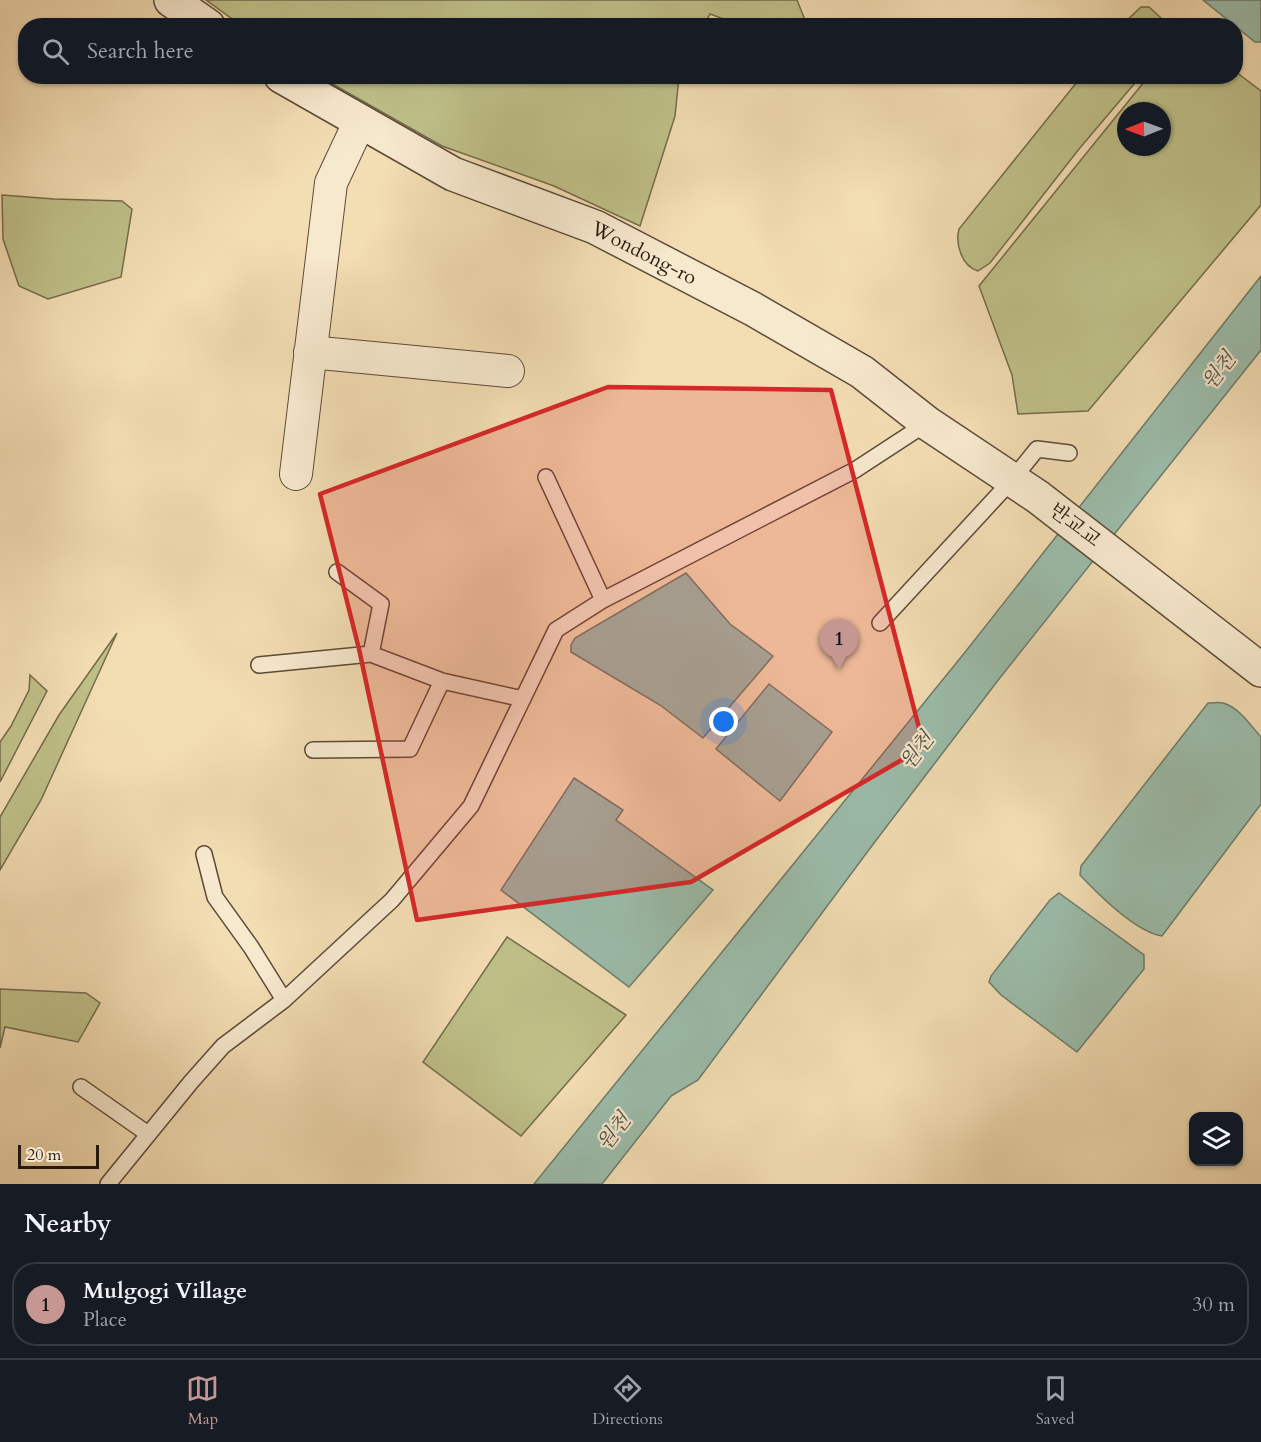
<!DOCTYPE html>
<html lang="en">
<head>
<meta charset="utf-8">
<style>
  body { margin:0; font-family:Cardo,"Noto Serif KR",serif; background:#20242c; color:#f1f3f6 }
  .controls { position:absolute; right:18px; bottom:18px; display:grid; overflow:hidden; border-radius:12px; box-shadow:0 2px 4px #0004 }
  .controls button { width:54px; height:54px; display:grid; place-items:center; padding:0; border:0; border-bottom:2px solid #363941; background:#171b24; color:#f1f3f6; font:30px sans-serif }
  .compass { position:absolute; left:1117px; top:102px; width:54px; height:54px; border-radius:50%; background:#171b24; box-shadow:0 2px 4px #0004; rotate:269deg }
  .scale { position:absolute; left:18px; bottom:15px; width:81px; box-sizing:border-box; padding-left:6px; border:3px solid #291910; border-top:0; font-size:16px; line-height:21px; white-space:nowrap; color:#291910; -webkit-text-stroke:4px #f7e9ce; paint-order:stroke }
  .you { position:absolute; left:724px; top:722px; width:21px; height:21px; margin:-15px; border:4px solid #fff; border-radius:50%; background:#1a73e8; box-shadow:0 0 0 9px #1a73e833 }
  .badge { display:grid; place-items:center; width:39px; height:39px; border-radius:50%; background:#c59692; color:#111; font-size:20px; font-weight:700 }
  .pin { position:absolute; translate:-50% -50px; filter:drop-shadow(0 2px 3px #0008) }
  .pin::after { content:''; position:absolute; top:32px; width:21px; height:18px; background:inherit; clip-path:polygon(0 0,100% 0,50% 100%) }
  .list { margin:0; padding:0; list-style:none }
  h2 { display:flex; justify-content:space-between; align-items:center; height:78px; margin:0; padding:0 24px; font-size:26px }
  h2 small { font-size:20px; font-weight:400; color:#9ea1a6 }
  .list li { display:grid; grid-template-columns:39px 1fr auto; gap:18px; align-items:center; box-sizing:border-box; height:84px; margin:0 12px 12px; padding:0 12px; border:2px solid #363941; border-radius:24px }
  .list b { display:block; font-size:22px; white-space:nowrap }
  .list p { margin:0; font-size:20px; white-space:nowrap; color:#9ea1a6 }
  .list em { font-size:20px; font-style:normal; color:#9ea1a6 }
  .icon { flex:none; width:33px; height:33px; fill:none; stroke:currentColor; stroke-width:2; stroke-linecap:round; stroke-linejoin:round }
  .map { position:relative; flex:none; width:1261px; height:1184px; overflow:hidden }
  .search { position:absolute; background:#171b24; box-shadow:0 2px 4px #0004; left:18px; right:18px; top:18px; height:66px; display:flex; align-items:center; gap:15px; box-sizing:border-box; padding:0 21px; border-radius:24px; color:#9ea1a6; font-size:22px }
  .sheet { height:174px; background:#171b24 }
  nav { display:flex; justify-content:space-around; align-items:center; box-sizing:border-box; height:84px; border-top:2px solid #363941; background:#171b24; font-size:16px; color:#9ea1a6 }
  nav a { display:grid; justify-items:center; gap:3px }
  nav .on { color:#c59692 }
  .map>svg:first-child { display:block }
  .green { fill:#bfc089; stroke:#746c4c; stroke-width:1.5; fill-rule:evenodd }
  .water { fill:#9bbcaa; stroke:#6d7b6c; stroke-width:1.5 }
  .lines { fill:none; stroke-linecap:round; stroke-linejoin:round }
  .service-casing { stroke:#5c4a39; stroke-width:18 }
  .minor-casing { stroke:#5c4a39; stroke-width:34 }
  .tertiary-casing { stroke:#5c4a39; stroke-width:36 }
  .service { stroke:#f7e9ce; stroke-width:15 }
  .minor { stroke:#f7e9ce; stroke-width:32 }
  .tertiary { stroke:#f7e9ce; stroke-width:33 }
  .marked { fill:#d62828; fill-opacity:0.2; stroke:#d62828; stroke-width:4.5; stroke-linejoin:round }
  .labels { text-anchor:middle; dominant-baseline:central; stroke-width:4.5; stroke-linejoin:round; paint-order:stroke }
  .street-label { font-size:20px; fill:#291910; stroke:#f7e9ce }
  .water-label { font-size:21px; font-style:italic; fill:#515246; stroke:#f7e9ce }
</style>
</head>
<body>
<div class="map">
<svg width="1261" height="1184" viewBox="0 0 1261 1184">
  <rect width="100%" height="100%" fill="#f3ddb3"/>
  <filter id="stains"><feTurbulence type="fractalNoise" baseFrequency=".00333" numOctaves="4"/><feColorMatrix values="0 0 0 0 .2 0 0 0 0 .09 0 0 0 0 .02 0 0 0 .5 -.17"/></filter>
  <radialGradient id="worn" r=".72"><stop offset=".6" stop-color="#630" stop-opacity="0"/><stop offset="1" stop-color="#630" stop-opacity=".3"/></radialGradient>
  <path class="green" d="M206,0H797L807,25H740L710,14L703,26H242Z
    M1141,7H1149L1161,18L1163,25H1122Z
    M1236,72L1261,91V205L1088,411L1018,414L1012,375L979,286L1148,77L1236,76ZM1126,111H1162V147H1126Z
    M320,77H679L675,116L640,226L554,186L442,146Z
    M1081,77H1140L1079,149L990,263L978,271C962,266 955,245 959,229Z
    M2,195L54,199L122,201L132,209L121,277L48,299L19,286L3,239Z
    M117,633L41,800L0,870V817L59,715Z
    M30,675L47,691L0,782V742L11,726L29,690Z
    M507,937L626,1015L521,1136L423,1062Z
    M0,989L86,993L100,1003L78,1042L5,1027L0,1048Z"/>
  <path class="water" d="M1203,0H1261V42H1255Z
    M1261,276V350L999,679L874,843L698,1080L671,1096L602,1184H534L966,651Z
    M686,573L730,624L773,656L703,738L660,705L571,652V645L575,638Z
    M769,684L832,732L780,801L716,749Z
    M1208,703C1213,703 1219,702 1223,703C1239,707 1251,726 1261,737V804L1162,936C1136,932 1098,894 1080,875L1081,866Z
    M574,778L623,810L616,820L713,890L629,987L501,890Z
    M1059,893L1144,955V969L1077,1052L1001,995L989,982L991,976L1050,900Z"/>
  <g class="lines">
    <g class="service-casing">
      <path id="service" d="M546,477L603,600
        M337,572L381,604L371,654
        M880,623L1012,480L1037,449L1069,453
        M259,665L371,654L442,681L523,699
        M313,750L410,749L442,681
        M204,854L215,897L251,947L284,1000
        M81,1087L148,1134
        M108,1184L191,1082L223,1046L284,1000L392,900L471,806L556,630L603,600L855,470L927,423"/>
    </g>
    <g class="minor-casing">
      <path id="minor" d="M310,352L508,371
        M296,474L331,183L360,121"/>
    </g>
    <g class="tertiary-casing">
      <path id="tertiary" d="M171,0L208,26
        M281,76L453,174L595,227L753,309L862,372L927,423L1038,497L1261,670"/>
    </g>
    <use href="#service" class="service"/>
    <use href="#minor" class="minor"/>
    <use href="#tertiary" class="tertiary"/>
  </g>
  <path class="marked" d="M608,387L831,390L924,747L691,882L417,920L359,649L320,494Z"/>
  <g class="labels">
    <g class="street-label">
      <text transform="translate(644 253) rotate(27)">Wondong-ro</text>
      <text transform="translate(1075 525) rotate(37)">반교교</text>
    </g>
    <g class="water-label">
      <text transform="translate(1219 371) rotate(-52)">원천</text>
      <text transform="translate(917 751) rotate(-52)">원천</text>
      <text transform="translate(614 1132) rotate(-52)">원천</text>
    </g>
  </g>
  <rect width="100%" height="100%" filter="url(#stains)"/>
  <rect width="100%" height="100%" fill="url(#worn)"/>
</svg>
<div class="controls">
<button><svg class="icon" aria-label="layers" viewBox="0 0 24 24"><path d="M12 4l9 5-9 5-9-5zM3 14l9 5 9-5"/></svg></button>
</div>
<svg class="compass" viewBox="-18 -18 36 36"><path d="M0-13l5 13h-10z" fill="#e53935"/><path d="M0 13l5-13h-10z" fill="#9ea1a6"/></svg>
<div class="scale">20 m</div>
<div class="you"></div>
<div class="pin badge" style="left:839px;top:669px">1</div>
<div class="search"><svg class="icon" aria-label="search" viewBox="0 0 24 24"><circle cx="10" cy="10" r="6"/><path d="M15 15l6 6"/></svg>Search here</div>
</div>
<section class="sheet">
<h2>Nearby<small></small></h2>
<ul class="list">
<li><span class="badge">1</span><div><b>Mulgogi Village</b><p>Place</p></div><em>30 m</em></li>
</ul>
</section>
<nav>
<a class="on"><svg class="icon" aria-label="map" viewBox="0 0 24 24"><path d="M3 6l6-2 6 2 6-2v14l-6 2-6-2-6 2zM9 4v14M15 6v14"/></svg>Map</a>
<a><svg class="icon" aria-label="directions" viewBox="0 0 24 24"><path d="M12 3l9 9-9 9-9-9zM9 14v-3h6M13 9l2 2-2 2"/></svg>Directions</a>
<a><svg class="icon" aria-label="saved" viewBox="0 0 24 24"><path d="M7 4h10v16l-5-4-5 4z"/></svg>Saved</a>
</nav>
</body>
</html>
